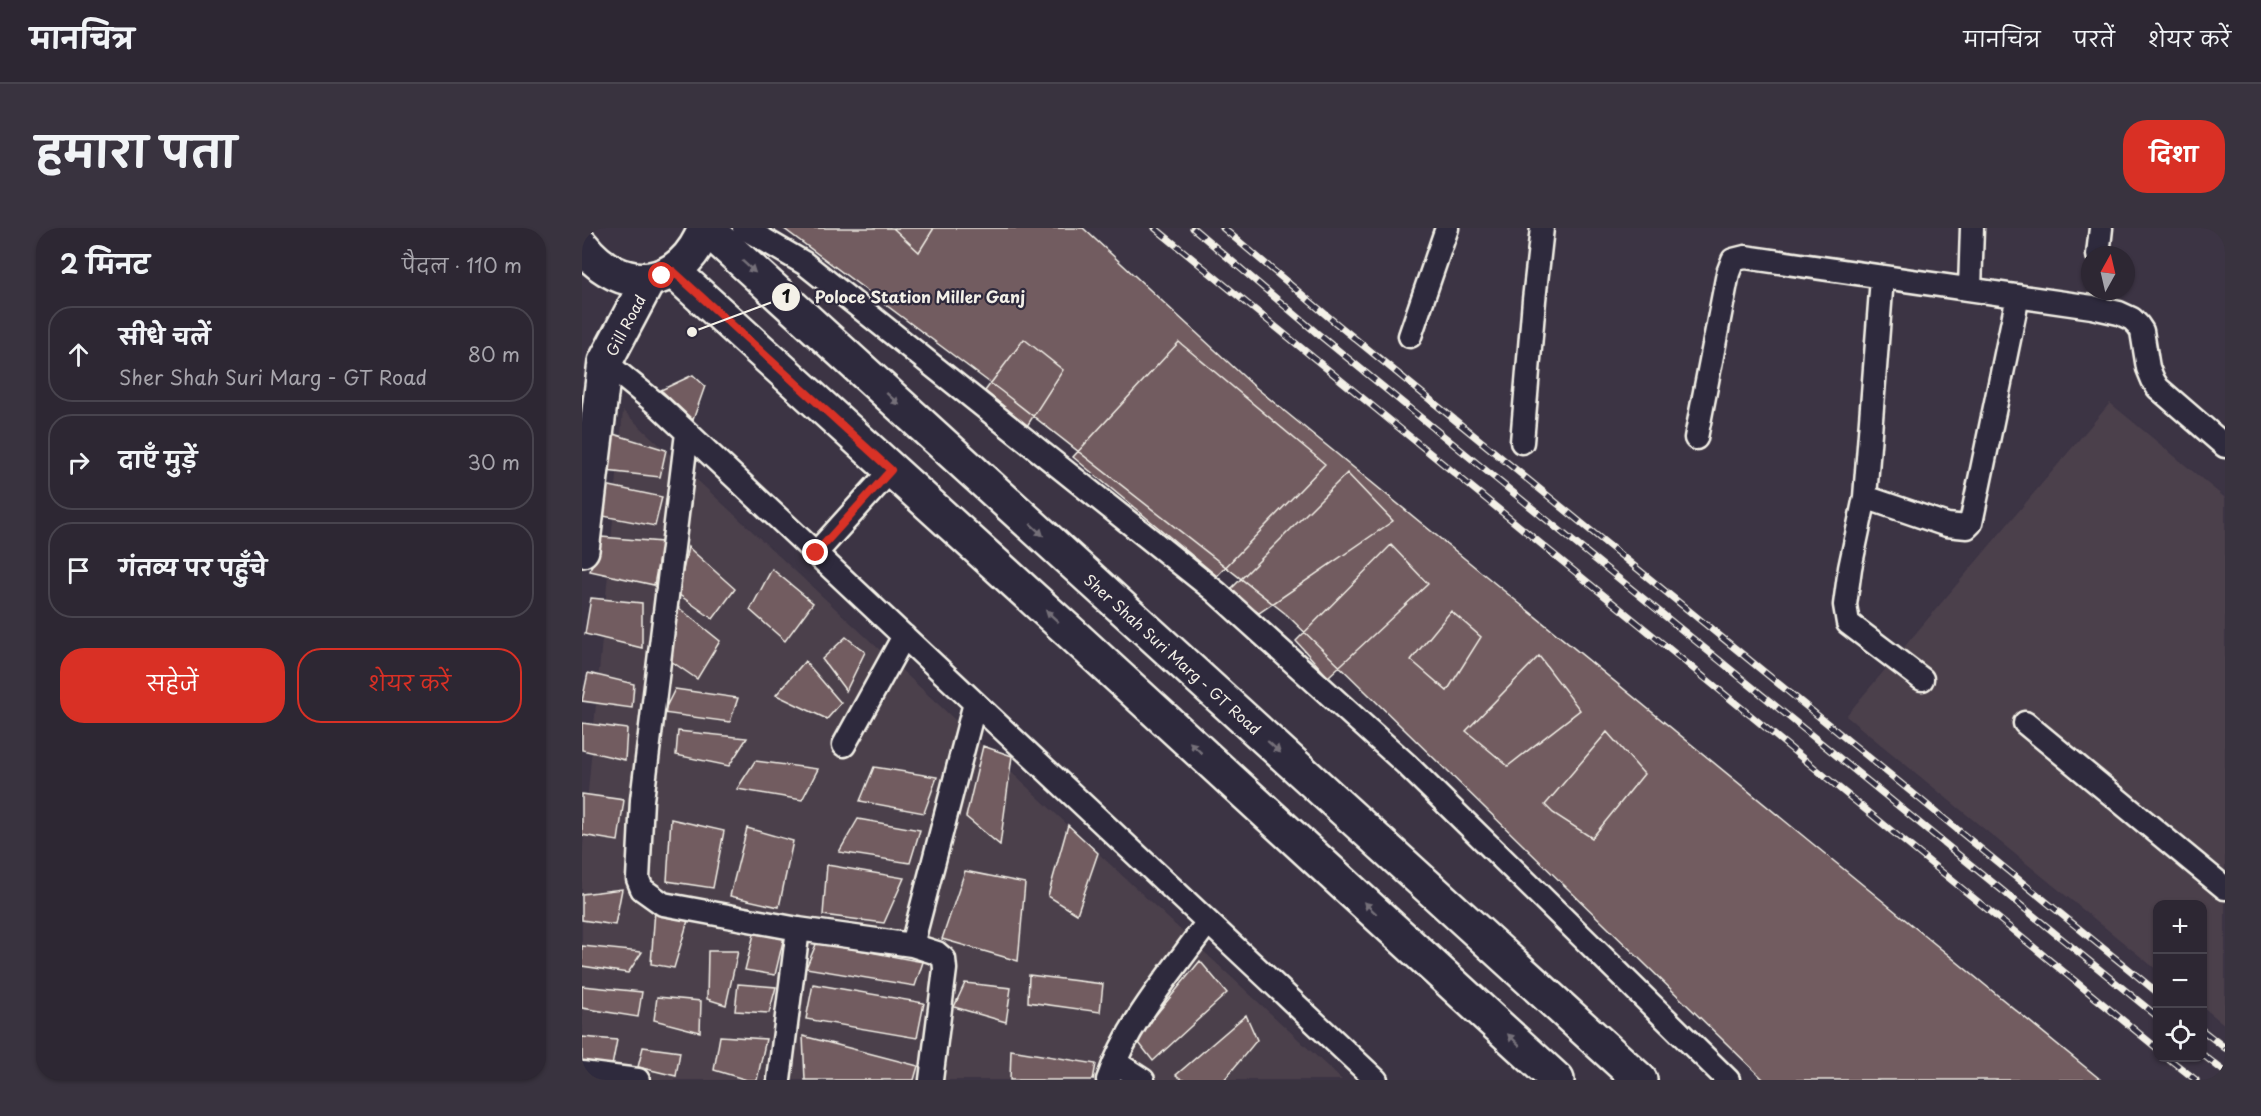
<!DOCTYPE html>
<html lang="hi">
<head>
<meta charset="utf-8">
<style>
  body { margin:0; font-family:"Playpen Sans","Playpen Sans Deva",sans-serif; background:#39333f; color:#f1f3f6 }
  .controls { position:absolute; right:18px; bottom:18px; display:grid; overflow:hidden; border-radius:12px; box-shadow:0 2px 4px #0004 }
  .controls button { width:54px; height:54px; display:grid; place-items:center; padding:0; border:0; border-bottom:2px solid #48444e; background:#2d2733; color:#f1f3f6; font:30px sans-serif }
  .compass { position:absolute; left:1499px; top:18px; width:54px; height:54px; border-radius:50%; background:#2d2733; box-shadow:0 2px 4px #0004; rotate:8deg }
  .stop { position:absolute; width:18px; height:18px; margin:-14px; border:4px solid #d93025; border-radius:50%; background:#fff }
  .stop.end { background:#d93025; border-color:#fff; box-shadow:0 2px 6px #0008 }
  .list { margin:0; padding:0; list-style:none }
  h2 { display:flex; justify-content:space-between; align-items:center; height:78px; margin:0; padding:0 24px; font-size:26px }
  h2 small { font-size:20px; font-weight:400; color:#a7a5ac }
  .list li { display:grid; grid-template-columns:39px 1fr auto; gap:18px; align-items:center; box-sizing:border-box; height:96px; margin:0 12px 12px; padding:0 12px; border:2px solid #48444e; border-radius:24px }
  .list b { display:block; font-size:22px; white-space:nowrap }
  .list p { margin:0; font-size:20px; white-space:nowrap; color:#a7a5ac }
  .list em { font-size:20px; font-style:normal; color:#a7a5ac }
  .actions { display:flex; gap:12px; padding:18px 24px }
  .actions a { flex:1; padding:14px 0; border:2px solid #d93025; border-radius:24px; text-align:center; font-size:21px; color:#d93025 }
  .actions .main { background:#d93025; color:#fff }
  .icon { flex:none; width:33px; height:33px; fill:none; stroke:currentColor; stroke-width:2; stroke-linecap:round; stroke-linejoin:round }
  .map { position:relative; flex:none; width:1643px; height:852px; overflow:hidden; border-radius:24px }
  header { display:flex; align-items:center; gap:36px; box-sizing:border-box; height:84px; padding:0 30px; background:#2d2733; border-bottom:2px solid #48444e }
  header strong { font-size:28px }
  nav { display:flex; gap:33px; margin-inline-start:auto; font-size:21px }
  .intro { display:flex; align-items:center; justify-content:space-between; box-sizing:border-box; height:144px; padding:0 36px }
  h1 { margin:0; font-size:42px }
  .button { padding:15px 27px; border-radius:24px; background:#d93025; color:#fff; font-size:21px; font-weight:700 }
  main { display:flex; gap:36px; padding:0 36px }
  aside { flex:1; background:#2d2733; border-radius:24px; box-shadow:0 2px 4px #0004 }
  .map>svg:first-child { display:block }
  .built { fill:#4c404c }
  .building { fill:#725b60; stroke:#f4f1e8; stroke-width:1.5 }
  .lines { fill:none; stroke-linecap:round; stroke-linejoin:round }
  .minor-casing { stroke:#f4f1e8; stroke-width:27 }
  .primary-casing { stroke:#f4f1e8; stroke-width:38 }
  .minor { stroke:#2f2a3d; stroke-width:22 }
  .primary { stroke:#2f2a3d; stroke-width:33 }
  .rail-casing { stroke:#f4f1e8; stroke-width:7 }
  .rail { stroke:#2f2a3d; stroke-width:4.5; stroke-dasharray:14; stroke-linecap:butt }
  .oneway { fill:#747079 }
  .route { stroke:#d93025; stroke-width:8 }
  .labels { text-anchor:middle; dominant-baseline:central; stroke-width:4.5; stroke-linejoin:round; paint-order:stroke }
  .street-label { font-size:15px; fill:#f4f1e8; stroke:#2f2a3d }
  .leader { fill:none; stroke:#f4f1e8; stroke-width:2 }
  .callout-dot { fill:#f4f1e8; stroke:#2f2a3d; stroke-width:2 }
  .mark-label { font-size:18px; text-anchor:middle; font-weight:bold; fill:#111 }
  .callout-label { font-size:16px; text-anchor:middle; font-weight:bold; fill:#f4f1e8; stroke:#2f2a3d; stroke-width:4.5; stroke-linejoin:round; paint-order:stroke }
</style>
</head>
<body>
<header>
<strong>मानचित्र</strong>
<nav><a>मानचित्र</a><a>परतें</a><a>शेयर करें</a></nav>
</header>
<div class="intro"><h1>हमारा पता</h1><a class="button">दिशा</a></div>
<main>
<aside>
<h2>2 मिनट<small>पैदल · 110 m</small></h2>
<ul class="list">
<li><svg class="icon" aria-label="ahead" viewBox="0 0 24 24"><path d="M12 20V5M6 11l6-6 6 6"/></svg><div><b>सीधे चलें</b><p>Sher Shah Suri Marg - GT Road</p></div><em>80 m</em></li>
<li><svg class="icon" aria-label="right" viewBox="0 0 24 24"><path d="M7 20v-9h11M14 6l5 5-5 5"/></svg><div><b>दाएँ मुड़ें</b></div><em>30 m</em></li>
<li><svg class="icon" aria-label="arrive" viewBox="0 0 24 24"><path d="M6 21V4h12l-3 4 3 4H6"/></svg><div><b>गंतव्य पर पहुँचे</b></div></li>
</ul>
<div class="actions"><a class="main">सहेजें</a><a>शेयर करें</a></div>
</aside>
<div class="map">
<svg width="1643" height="852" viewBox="0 0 1643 852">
  <rect width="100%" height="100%" fill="#3c3444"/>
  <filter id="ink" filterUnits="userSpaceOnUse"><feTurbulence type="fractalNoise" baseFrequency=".0167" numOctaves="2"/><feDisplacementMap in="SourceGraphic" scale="12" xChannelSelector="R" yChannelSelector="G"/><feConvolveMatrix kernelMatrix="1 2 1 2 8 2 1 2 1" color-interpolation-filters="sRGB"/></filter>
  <g filter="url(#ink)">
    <path class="built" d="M1528,175L1643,270V797L1621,779L1620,676H1576L1575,742L1264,488Z
      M41,183L760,852H0V629Z"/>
    <path class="building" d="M201,0H501L672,158L1519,852H1182L704,386L419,163Z
      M311,0H352L337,24Z
      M442,111L481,142L445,198L403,163Z
      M597,114L743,236L635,348L491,229Z
      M111,147L123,158L111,192L79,162Z
      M28,205L84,222L78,249L24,243Z
      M765,245L811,293L677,385L646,364Z
      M23,257L80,269L73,298L16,287Z
      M19,309L80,314L72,357L8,343Z
      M809,317L846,356L746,449L714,413Z
      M106,319L153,361L131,391L96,366Z
      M190,341L231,375L203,413L168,382Z
      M9,370L60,375V420L3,406Z
      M97,380L138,413L115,451L86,431Z
      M869,383L899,409L865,463L829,432Z
      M264,409L283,424L264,463L240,431Z
      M957,428L998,482L926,538L884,503Z
      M223,433L259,475L245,491L194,467Z
      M6,445L52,456L50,480L0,473Z
      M93,461L156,470L148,494L81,485Z
      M0,495L45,501L43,532L0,522Z
      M96,503L165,510L147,538L94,527Z
      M1025,504L1062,546L1010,610L971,585L963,577Z
      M401,518L430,528L418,617L384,589Z
      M173,533L236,541L220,572L155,561Z
      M292,539L355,549L342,585L278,573Z
      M0,566L42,572L36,613L0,607Z
      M89,591L142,603L131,660L85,653Z
      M276,591L338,602L328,635L257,624Z
      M486,597L516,625L495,686L466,668Z
      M165,600L211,613L197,679L148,668Z
      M245,637L322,650L302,695L241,687Z
      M383,643L443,655L436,733L360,711Z
      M40,661L33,697L0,692V666Z
      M73,682L107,689L92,740L69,736Z
      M172,706L202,709L193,747L163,742Z
      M235,714L341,734L333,758L224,740Z
      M0,718L60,724L46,745L0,738Z
      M126,723H156L144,777L125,771Z
      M618,733L645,765L571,833L554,811Z
      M447,747L521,756L518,784L446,774Z
      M383,755L429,760L424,794L372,779Z
      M156,756L194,759L187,785L153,783Z
      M231,756L342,775L335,810L224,791Z
      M0,758L60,764L56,789L0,780Z
      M75,769L119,773L118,804L72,792Z
      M664,787L675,812L642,852H601L594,847Z
      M138,808L184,811L175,852H165L132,842Z
      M221,808L336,838L332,852H223Z
      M0,809L35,812L30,838L0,833Z
      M61,819L98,824L94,848L56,839Z
      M429,822L514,836L511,852H428Z"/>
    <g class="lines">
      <g class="minor-casing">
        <path id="minor" d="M162,0L222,35L634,364L824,536L1146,852
          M1516,27L1519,0
          M1300,50L1283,269L1268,340L1263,377L1266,395L1340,451
          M1388,61L1390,0
          M828,108L865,0
          M23,134L77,178L794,852
          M105,205L60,572L56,651L60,661L81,676L216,701L330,717L355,725L362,731L363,741L349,852
          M1114,210L1146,45L1151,32L1163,29L1510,79L1537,85L1550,91L1556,97L1560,103L1566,140L1571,152L1576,160L1643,218
          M940,214L952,72L960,0
          M1283,269L1365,297L1385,299L1389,295L1436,68
          M234,325L309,242
          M1443,495L1643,660
          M262,517L322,408
          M330,717L393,475
          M533,834L561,852
          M0,845L56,852
          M197,852L216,701
          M526,852C546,793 590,744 626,694"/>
      </g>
      <g class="primary-casing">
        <path id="primary" d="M124,0L1058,852
          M0,18C40,69 100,61 123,0
          M91,43L490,406L975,852
          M0,322L23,134L67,51"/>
      </g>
      <use href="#minor" class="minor"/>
      <use href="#primary" class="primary"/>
      <g class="rail-casing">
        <path id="rail" d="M573,0L1576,821
          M611,0L736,106L1576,789
          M641,0L749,91L1576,765
          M1620,802L1643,820
          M1620,826L1643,844
          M1586,830L1614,852"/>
      </g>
      <use href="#rail" class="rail"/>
    </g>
    <defs><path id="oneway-solid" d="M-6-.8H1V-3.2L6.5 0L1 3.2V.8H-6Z" transform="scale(1.5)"/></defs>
    <g class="oneway">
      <use href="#oneway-solid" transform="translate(167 39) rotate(42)"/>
      <use href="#oneway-solid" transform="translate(311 171) rotate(42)"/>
      <use href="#oneway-solid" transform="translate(455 302) rotate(42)"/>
      <use href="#oneway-solid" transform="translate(470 388) rotate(-138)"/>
      <use href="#oneway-solid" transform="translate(692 519) rotate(42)"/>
      <use href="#oneway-solid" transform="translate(614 520) rotate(-137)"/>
      <use href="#oneway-solid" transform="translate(788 680) rotate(-137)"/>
      <use href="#oneway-solid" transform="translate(932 812) rotate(-137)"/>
    </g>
  </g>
  <g class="lines" filter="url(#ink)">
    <path class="route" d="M80,48L91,43L309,242L234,325"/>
  </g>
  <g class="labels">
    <g class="street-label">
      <text transform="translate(43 97) rotate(-62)">Gill Road</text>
      <text transform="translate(591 426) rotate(42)">Sher Shah Suri Marg - GT Road</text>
    </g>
  </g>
  <path class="leader" d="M110 104L204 69"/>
  <g class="callout-dot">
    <circle cx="110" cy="104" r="6"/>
    <circle cx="204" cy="69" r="15"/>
  </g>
  <g class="mark-label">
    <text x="204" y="75">1</text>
  </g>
  <g class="callout-label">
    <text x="338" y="75">Poloce Station Miller Ganj</text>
  </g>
</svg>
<div class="controls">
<button>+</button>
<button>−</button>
<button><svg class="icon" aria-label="locate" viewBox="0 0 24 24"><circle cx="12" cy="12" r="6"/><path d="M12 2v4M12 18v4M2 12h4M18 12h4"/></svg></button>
</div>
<svg class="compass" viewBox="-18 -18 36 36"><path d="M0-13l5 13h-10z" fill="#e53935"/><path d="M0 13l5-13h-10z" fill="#a7a5ac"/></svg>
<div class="stop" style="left:80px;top:48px"></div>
<div class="stop end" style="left:234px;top:325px"></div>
</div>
</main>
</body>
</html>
